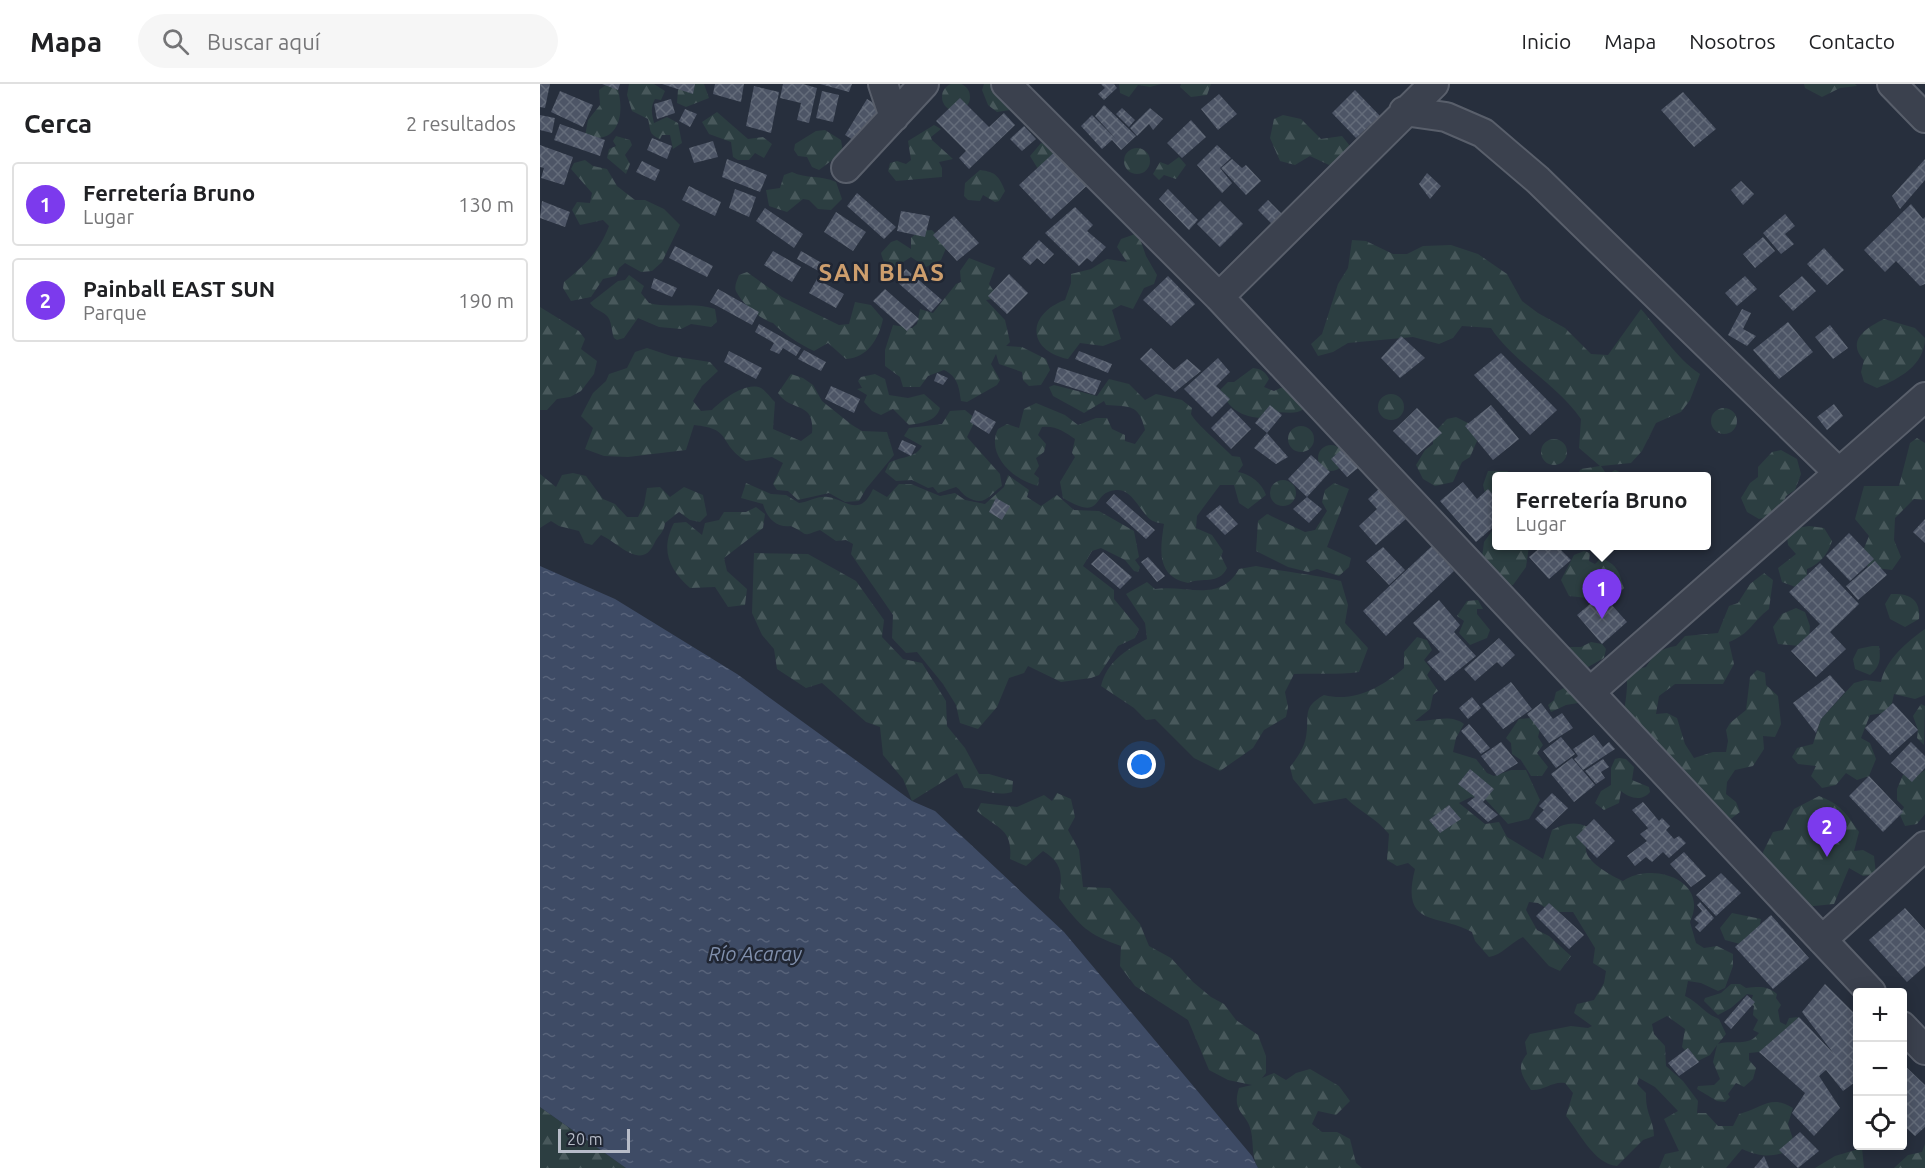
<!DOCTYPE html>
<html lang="es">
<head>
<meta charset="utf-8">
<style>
  body { margin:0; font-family:Ubuntu,sans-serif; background:#f6f6f6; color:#202124 }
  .controls { position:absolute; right:18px; bottom:18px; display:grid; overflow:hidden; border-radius:6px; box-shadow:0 3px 15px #0003 }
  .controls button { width:54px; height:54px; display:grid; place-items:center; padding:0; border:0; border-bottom:2px solid #e0e0e0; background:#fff; color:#202124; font:30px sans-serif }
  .scale { position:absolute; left:18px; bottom:15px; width:72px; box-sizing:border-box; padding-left:6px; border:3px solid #b7bcc8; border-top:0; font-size:16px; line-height:21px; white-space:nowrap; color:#b7bcc8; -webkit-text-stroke:4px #202633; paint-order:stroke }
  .you { position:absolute; left:602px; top:681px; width:21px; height:21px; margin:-15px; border:4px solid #fff; border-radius:50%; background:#1a73e8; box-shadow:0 0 0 9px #1a73e833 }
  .badge { display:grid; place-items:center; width:39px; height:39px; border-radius:50%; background:#7c3aed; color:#fff; font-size:20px; font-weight:700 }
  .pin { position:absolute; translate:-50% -50px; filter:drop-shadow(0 2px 3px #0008) }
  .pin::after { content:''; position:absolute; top:32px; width:21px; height:18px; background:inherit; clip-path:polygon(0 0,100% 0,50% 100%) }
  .popup { position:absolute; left:952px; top:388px; width:219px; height:78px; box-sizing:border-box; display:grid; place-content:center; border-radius:6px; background:#fff; filter:drop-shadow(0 2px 4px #0005); font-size:20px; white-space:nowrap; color:#757577 }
  .popup b { font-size:22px; color:#202124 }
  .popup::after { content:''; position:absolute; left:50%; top:100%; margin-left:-12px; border:12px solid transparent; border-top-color:#fff }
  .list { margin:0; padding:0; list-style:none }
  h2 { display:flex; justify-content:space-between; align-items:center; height:78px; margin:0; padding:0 24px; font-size:26px }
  h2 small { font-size:20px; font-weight:400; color:#757577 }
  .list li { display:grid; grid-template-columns:39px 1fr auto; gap:18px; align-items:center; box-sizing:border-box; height:84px; margin:0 12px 12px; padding:0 12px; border:2px solid #e0e0e0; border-radius:6px }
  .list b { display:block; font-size:22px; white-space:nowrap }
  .list p { margin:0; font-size:20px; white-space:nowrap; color:#757577 }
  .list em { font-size:20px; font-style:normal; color:#757577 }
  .icon { flex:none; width:33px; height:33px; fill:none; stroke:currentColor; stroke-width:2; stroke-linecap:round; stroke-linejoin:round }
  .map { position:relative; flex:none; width:1385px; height:1084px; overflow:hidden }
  header { display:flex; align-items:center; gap:36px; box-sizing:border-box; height:84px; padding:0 30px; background:#fff; border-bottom:2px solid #e0e0e0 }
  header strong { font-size:28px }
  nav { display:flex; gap:33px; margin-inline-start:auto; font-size:21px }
  .search { width:420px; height:54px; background:#f6f6f6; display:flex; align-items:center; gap:15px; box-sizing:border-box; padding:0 21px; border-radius:33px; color:#757577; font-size:22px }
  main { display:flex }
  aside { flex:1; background:#fff }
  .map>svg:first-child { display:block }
  .forest { fill:url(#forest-firs) }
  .water { fill:url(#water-ripples) }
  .building { fill:url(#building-cross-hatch) }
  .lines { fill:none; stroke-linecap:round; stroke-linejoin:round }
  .street-casing { stroke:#595f6b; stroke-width:32 }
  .street { stroke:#3b414e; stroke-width:28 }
  .labels { text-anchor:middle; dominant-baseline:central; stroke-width:5; stroke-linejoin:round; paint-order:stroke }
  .water-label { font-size:20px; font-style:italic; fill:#8190ad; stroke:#202633 }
  .district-label { font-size:24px; font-weight:bold; letter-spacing:1.5px; fill:#cd9e6d; stroke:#202633 }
</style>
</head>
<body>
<header>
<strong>Mapa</strong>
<div class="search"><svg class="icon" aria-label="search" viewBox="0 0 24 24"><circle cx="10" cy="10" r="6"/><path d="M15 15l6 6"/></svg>Buscar aquí</div>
<nav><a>Inicio</a><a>Mapa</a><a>Nosotros</a><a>Contacto</a></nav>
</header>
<main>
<aside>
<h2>Cerca<small>2 resultados</small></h2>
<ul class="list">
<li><span class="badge">1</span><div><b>Ferretería Bruno</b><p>Lugar</p></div><em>130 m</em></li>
<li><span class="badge">2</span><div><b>Painball EAST SUN</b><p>Parque</p></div><em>190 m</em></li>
</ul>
</aside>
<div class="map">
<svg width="1385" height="1084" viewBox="0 0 1385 1084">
  <defs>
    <pattern id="forest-firs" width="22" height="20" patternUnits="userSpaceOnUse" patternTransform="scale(1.5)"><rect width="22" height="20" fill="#2c3e41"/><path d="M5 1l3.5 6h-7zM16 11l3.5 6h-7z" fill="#48585b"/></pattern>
    <pattern id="water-ripples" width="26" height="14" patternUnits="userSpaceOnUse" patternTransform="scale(1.5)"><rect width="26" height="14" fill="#3e4b65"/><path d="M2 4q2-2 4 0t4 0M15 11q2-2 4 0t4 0" fill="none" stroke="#58637a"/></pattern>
    <pattern id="building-cross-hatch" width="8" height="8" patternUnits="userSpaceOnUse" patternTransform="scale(1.5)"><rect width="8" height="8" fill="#4d5566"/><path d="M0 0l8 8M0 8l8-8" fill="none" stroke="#646c7a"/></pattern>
  </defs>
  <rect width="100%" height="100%" fill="#272f3d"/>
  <path class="forest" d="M402 13a14 14 0 1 1 28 0a14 14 0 1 1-28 0Z
    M67,0L78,6C85,31 78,62 45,52L48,36L60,21L59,6Z
    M89,0H114L125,7L121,16L115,15C110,24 112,30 114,39L127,33L138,39L142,59L133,65L130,51H122L120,55C108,50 111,46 108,35L92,27L87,11Z
    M144,0H164L169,14L146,23L137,19L138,6Z
    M444,0H458L472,18L470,26L457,28L448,21L442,6Z
    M579,0H621L610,3L598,1L589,13L580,9Z
    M641,0H671L667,11L651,13L640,3Z
    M1264,0H1315L1317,2L1300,4L1282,13L1265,4Z
    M177,28L208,55L223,53L232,60L224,74L215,69L209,76H198L193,73L191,58L169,50L162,38Z
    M743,31L761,35L781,55L802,52L810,62L802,79L789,81L770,72L755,81L740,77L730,54L734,35Z
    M394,41L401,45L391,53L392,56L413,75L399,78L402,84V93L356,97L348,87L350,79L357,77L366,80L371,76L368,57Z
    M285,46L301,56L303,68L279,86L272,83L267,73L258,72L254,66L255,60L276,47Z
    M76,52L90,56L92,61L85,71L90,80L86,90L67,74L69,65L76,62L73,57Z
    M501,59L514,62L518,67L498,85L490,72Z
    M584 77a13 13 0 1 1 26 0a13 13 0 1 1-26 0Z
    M639,73L646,81L636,95L624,91L619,96L613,90L620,78L628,81Z
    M45,76L53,82L67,85L77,102L95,116H105L124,125L140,141L122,178L112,187L101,188L85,179L79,184L76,192L63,195L51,213L31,217L23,204L24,198C45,181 59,168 69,142L63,136L40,141L32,126L37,118L50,119L52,109L31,85L34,79Z
    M440,86C456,88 459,92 465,107L459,117L455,118L443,111L440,117L428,116L424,112L425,99Z
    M252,88C266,95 281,91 296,98L302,115L291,126L278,125L269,116L263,115L247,128L229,122L226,106L240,104L244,91Z
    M392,146L407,162L401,176L386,183L371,173L354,184C346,181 343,178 341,169L351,158L357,156L371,165V154L379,147Z
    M598,149L606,172L617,191L614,200L604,204L593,225L581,221L572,226L581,255L563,262L540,259L528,275C486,266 487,230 525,216L531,199V190L551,185L567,175L587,178L577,163L581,155Z
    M812,156L826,157L853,170H867L883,162L911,161L938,170L967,190L982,217L998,229L1025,244L1051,270L1068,271L1101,225C1121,248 1135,273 1160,290L1150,316L1141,328L1116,339L1102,367L1091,379L1061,382L1067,391L1075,386L1088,392H1036L1041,385L1060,382L1039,364L1041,335C1016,299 973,278 951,244L922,242L913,254L899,260L873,253L808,259L793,268L778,272L771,260L782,250L798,200L808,184Z
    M429,174L455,184L449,200L455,209L452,215L446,216L465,236L470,258L466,262L482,263L506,275L510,286L501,301L489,302L483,296L482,288L459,280L456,270L451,280L460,296L457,301L427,318L421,317C419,303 418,293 404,286L388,292L380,303H363L360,293L345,282V266L353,241L372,244L377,240L380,225L393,229L416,200L421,198L420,187Z
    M207,188L242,213L299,241L309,240L315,218L331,221L343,235C339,254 328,274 306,275L288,259L274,267C261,261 242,249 233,239C221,236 202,219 197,209C193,203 197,197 199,191Z
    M89,191L104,202L101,209L109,219C131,225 153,217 175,225L177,238L171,243L151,240L141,245L119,243L98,234L84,254L77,256L74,254C71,246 72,236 66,231C60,226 55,226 50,219L78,197L85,196Z
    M0,223L39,247L45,255L41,265L57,277L54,290L41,307L30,313L17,315L7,326H0Z
    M1344,235L1375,244L1385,254C1385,281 1359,295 1337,304L1324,298L1321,288L1324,276C1305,256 1328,243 1344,235Z
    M107,264L131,272L170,278L178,287L162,302L153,317L161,327L172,326C182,316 206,297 221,304C226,307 231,314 235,318L233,345L261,357L272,349C275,316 251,329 238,309L251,290L263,294L273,301L282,317L312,341L322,347L347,348L354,371L326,405L319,417L305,418L289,409L258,416L248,407L237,406L233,400L243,379L232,373L206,377C177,359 194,345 154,341L146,366L88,373L64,372L45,365L53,344L41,332L53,309L66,297L69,290L87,284L95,268Z
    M713,284C721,285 725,287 729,295L724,303L734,307L745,302L764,318V325C751,334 736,322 720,334C699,332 689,324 680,306L688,298H694Z
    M335,290L345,295L349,311L368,314L384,310L400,324C396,338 381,339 369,341L353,325L341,331L332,327L324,318L327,311L317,305L322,304L318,297L321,293Z
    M569,295L589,300L605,316L616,310L642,316L652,324L651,330C656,340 682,361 692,372L700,373L703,381L698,388C710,390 722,399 726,411L708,425L699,419L694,401H680L657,432L656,444L672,451L683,467L681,472L687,484C679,501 662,493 648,499C616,493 620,465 624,440C620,439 614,438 611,436C600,428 592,404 576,406C550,408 565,439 523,414L520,398L535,373L532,369L535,355C525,348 515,341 502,343L498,351L506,360L504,368L496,374L499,382L494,390L499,394L498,402C475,397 445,371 458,345L467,340L479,344L484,325L496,319L525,331L538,341L556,334H567L572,345L585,351V357L595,360L605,346C599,319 589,323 566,321L564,317L544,329L513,312L509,303L514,301L557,312Z
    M838 323a13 13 0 1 1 26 0a13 13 0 1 1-26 0Z
    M1171 337a13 13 0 1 1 26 0a13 13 0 1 1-26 0Z
    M425,326L436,335L427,353L460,390L462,402C450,410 445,424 427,413C423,411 421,406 416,403L398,409L393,403L388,404L372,396L356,397L345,388L349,379C360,372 375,375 382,362L364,352L369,344L402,340L410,327Z
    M916,333L932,341L937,357L930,373L922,378L913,398L895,402L883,395L876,381L885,366L893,360V350L907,335Z
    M748 355a13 13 0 1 1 26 0a13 13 0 1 1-26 0Z
    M1377,354L1385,359V416L1374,415L1355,434L1354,456L1361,473L1352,486L1328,483L1322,469L1329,452L1315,435L1324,402H1359L1370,359Z
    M1001 368a13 13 0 1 1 26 0a13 13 0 1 1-26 0Z
    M778 374a13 13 0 1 1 26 0a13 13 0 1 1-26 0Z
    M1241,366L1257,375L1261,390L1255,406L1246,412L1238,431L1219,435L1207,428L1201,414L1210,399L1218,393V383L1232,368Z
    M948,387H967L975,392H957V421H948L943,401Z
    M33,389L46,392L63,415L75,420L87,433H98L104,421L107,404L120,403L130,413L144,403L163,411L167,431L160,438L150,436L139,428L125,439C124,449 118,451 114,460C101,487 79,459 61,451L52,461L45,459L39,447L19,442L11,437L0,444V390L16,403L22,391Z
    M468,391L489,406L487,413L501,422L517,411L534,426L559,427L594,447L599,473L595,476L600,483L598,488L594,487L585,476L561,464L552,467L543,482L574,506V515L599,545L595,554L578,562L559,591L551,594L521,598L488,582L484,589L469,594L457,623L438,645L420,639L416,621L403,600L377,568L366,569L352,554L353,531L311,470L313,460L306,456L296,457L280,446C260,453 270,451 251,442C237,444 227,435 223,420L201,414L206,399L231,410L246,411L259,419C268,418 279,411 288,413C306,416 320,434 333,405L347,413L359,400H371L400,412L415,409L425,416L445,420L464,403Z
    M730 409a13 13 0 1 1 26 0a13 13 0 1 1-26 0Z
    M794,399L809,405L787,463L811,474L809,483L799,492L777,485L768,488L748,483L716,467L718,437L727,430L765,448L775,446L787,427L782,418L785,406Z
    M216,423L225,430L223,444L184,474L187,487L207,505L205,521L188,523L175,503L150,504C129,485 120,466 134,439L146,438L162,451L165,439L179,436L184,428H206Z
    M957,440V462H989L986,483L973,501L955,503L941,481L944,458Z
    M1269,442L1284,444L1292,457C1288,470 1280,480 1267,485V496L1258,504L1242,498L1238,484L1256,470L1248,461L1247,451L1257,444Z
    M1044,467L1050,469L1049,477L1055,480L1061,474C1078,481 1079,488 1084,504L1080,509L1064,502L1060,486L1056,507L1047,514L1029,512L1021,496L1034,471Z
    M214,469L268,470L316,497L344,536L342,553L363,575L382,579L406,617L407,642L425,664L439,690H449L473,697L472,708C455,713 442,704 424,704L417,689L372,717L363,695L343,671L340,643L326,638L282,599L266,604L237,585L234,565L222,551L212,529Z
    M716,482C745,488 773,490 801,497L808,521L805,539L828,564L819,588C798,591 776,589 754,590L745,608L748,623L746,633L724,646L713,664L680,687L654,674L615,635L606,636L594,624L561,602C567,578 585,566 607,555L605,539L586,510L607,498L615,505C646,500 679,520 699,485Z
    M1224,489L1233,496L1229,525C1212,538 1210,550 1189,558L1194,580L1183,600H1135L1119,612L1116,630L1127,629L1137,634L1145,660L1154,674L1173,668H1186L1188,657L1186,646L1190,639L1206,626L1210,593L1217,586L1225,589L1226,601L1238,612L1241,640L1235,653L1223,652L1224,665L1213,682L1195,686L1187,698L1186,710L1196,718L1200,728L1188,737L1095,677C1072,646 1088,629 1087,595L1097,585L1106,583C1113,571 1121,564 1136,562L1145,552L1178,549L1189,522L1198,519L1210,500Z
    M1351,510C1369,509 1381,515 1379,535L1365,543L1350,535L1345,520Z
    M938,516L943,525H937V530L950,546L947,554L930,561L919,549L924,537L917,532L927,517Z
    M1256,524L1265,528L1270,542L1269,554L1260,562L1238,560L1233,543L1242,530Z
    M1385,545V611L1375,615L1354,610L1350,628L1330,631L1321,654L1330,659L1336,675L1329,692L1317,696L1306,689L1296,701L1282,704L1271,692L1276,682L1258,680L1252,673L1257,664L1273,660L1281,635L1314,599L1325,596L1341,598C1345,576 1368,557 1385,545Z
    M877,553L887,556L892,566L884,576L891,585L887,591L898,607L893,611L890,625L875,637C891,638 910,629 924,640L916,654L913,668L936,675L947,689L954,692L971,686H986L1000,716L989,735L968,740L946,716L931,713L919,719L945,740L959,738L967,753L1003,775L1012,746C1025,739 1035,737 1048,743C1048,751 1045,760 1046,767C1048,779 1072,792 1083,797C1112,777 1170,796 1150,838L1156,859L1164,864L1177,862L1193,870V882L1185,904L1178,907L1161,899L1148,897L1145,912C1161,920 1162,928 1179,935L1186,950L1178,960C1192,955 1208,964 1219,949L1213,946L1218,936L1213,931L1214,922L1210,920L1213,911L1207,910L1191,924L1178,931L1164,917L1165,914L1181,909L1191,900H1200L1206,904C1219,903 1226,901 1237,910L1236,914L1241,921L1238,926L1240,938L1246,941L1249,934L1259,933L1225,972L1219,968L1209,969V976L1216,984L1213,995L1204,1003L1196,999L1188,1010L1190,1013L1185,1018L1177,1017L1157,1005L1158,1002L1174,1001L1180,995L1173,978L1177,961L1170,971L1156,978L1142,963L1145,945L1127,932L1112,940L1114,950L1125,962L1126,982L1143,997L1158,1017L1157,1029H1166L1178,1042H1193L1199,1030C1222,1024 1231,1010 1253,1024L1248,1040L1253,1055L1246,1068C1229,1074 1218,1072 1202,1065L1186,1084H1119L1125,1070L1139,1067L1124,1035L1138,1027L1115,1003L1099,994L1097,1000L1106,1009C1105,1029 1114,1037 1114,1052L1103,1056L1077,1082C1054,1080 1040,1049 1026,1032L1033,1009L1025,999C1012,997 1004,1007 991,1006C983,993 975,984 987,970L985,958L990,950L1031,942L1048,944L1052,942L1034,929L1037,920L1054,916L1064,899L1066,887L1053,879L1055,864L1033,828H1012L998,819L989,818L986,826L997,846L1009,852L1031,872L1020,887L1009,882L983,853C970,859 962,871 949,873L935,857L932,848C897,829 860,844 875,785L868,779L857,782L847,776L849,750C836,734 820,728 806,714L774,720L753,695L750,683C757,674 764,664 766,653C770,631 761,624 784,611C814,619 842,603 864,584V568Z
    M1051,558L1062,560L1066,565L1064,574L1041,587L1024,563H1041Z
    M1332,562H1339C1341,575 1340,583 1330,591L1315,585L1313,575L1318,565Z
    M1024,604L1039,612L1038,619L1026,621L1011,628L1008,621L1014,616L1016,608Z
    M1381,620L1385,622L1384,661L1377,654L1378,646L1373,632Z
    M991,634L1001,641L998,653L1003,661L997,669L1008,683L1002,692H991L981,676L972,670L971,659L966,654L979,635Z
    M1079,674L1086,675L1094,683L1092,696L1109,703L1110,708C1102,718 1089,714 1081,707L1079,719L1064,726L1055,719L1061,707L1071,701V684L1075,675Z
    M1385,686V730L1377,740L1365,742L1360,731L1364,723L1357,716V705L1363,691L1379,690Z
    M517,709L531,715L535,733L528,746L539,766L543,803L570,804L600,840L609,862L631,874L653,898L671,913L684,920L696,936L718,951L726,972V989L722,994L734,989L746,996L756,989L770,985L799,1002L810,1017L796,1031L778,1027L772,1040L782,1048H797L810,1055L816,1079L822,1084H718C711,1071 714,1062 711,1047C707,1028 691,1029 699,1004L712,1001L688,996L669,986L648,936L595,902L580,882L581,862C547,850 541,843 519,814C522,792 524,780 503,767L486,782L470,775C473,744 457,745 437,727L441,719L477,723L504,711L512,717Z
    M1279,712C1300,720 1306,729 1319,748L1314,767L1323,766L1334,772L1336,790L1323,792L1309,784L1294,820L1264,823L1224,777L1223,768L1233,748L1243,746L1254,725Z
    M1192,829L1221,835L1218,849L1200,860L1185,856L1180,844Z
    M0,1023L86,1084H0Z
    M1385,1060V1084H1354L1368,1071L1382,1068Z
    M1322,1064L1324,1084H1275L1295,1072Z"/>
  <path class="water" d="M0,482L75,515L197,590L372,717L395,727L524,848L712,1072L718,1084H86L0,1023Z"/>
  <path class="building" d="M0,0H10L5,24L0,23Z
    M62,0H80L78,6Z
    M122,0H155L153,10Z
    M175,0H204L201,18L173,10Z
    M243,0H263L277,4L269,39L257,36L261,19L240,14Z
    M280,0H312L309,8Z
    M561,0H574L577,4L564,16L558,10L565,4Z
    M214,2L239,8L231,49L206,42Z
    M815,6L840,32L816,54L792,29Z
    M20,7L53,21L43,43L11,28Z
    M282,7L299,11L293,38L276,34Z
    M1143,8L1176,45L1154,63L1121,26Z
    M679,10L697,30L678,46L661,25Z
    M420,14L449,43L464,29L475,41L429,85L419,74L426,67L396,37Z
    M131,15L135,29L117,35L114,20Z
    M327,15L340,23L318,59L305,51Z
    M564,21L596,52L581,66L572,56L562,65L541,42L552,31L576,55L555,32Z
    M582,24L595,36L589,43L576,30Z
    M610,24L623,35L613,46L609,40L597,52L590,44Z
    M145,25L157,30L150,43L139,37Z
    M0,31L15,34L12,49L0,46Z
    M651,36L666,53L642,74L627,59Z
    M20,40L65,56L60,72L14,56Z
    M484,42L496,55L482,67L470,55Z
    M112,54L132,62L127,75L107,66Z
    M173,57L178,73L154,79L149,64Z
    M0,61L33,73L24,101L1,94L4,84L0,83Z
    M677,61L691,74L680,84L692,99L682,109L657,81Z
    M520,63L552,97L511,135L479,101Z
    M187,75L227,91L220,108L182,93Z
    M692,75L702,84L706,81L721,97L706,111L681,84Z
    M1385,75V96L1360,125L1352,112Z
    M102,77L120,86L115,97L96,88Z
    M887,89L901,102L890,115L879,100Z
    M1201,97L1214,110L1203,121L1191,106Z
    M149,102L181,118L175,132L142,116Z
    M195,105L216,113L209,133L189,124Z
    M628,105L658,136L649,146L619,115Z
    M317,109L356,143L344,155L307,122Z
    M728,116L745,133L734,142L718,126Z
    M2,117L30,128L25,143L0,134Z
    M680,117L703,140L680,163L657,140Z
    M1371,120L1383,135L1385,133V200L1380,202L1356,177L1345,188L1324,166Z
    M535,123L553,141L547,147L566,163L552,178L547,174L539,182L505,149Z
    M225,124L263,150L254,164L216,137Z
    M361,127L390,132L385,153L357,147Z
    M296,128L326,148L313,167L284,148Z
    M1245,130L1255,142L1245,150L1254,160L1241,170L1223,149Z
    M414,132L439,159L417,177L393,151Z
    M1223,153L1235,167L1215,184L1203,170Z
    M499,156L514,170L504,180L497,174L490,181L482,174Z
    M135,162L173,182L167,193L129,174Z
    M1284,164L1304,186L1287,201L1267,180Z
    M233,167L261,183L252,198L224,181Z
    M261,167L287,182L282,189L257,175Z
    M366,185L402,216L391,228L356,197Z
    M469,190L488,209L467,230L448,212Z
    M628,192L655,220L631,242L603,216Z
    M1205,192L1217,205L1197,222L1185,209Z
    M1262,192L1276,207L1253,227L1239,212Z
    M114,194L137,204L132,213L111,204Z
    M277,195L304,210L296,224L269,209Z
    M178,205L219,228L212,241L170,218Z
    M345,205L379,235L367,247L333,217Z
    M1202,225L1211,229L1203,245L1216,252L1207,262L1188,251Z
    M1248,238L1273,268L1239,295L1213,266Z
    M219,240L261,264L256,272L243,264L239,270L230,266L234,259L215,248Z
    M1290,241L1308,264L1293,275L1275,253Z
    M861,252L885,274L860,294L841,274Z
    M611,264L634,286L647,275L661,287L635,308L600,275Z
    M264,266L286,278L281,287L258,275Z
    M189,267L222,284L216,295L184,278Z
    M539,267L572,280L568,289L535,275Z
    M961,269L1017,326L990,351L934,291Z
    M678,274L690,288L676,302L690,315L672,333L644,305Z
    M518,283L561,297L555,311L514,298Z
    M397,289L408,294L403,301L394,297Z
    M291,302L320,315L314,329L285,315Z
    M1294,320L1303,332L1287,346L1277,333Z
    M730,321L742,331L727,349L715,339Z
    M951,321L979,355L953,376L925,342Z
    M691,324L711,345L691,365L671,344Z
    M877,324L902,349L877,371L853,347Z
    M435,326L456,338L449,350L430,338Z
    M727,349L748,373L736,380L714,364Z
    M362,356L376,362L371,372L358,365Z
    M802,365L818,384L807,393L791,375Z
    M771,371L790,388L767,413L782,425L769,439L753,425L767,413L748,395Z
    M923,398L937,415L948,405L957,415V440L936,458L900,417Z
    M840,404L866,435L836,461L819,442L837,425L828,415Z
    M574,410L615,446L606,455L566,419Z
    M456,414L470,422L462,436L449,428Z
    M680,421L698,440L685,451L666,432Z
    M1385,435V459L1373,448Z
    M1309,449L1334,475L1310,497L1286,472Z
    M892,462L914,487L846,552L823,527Z
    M1002,462H1017L1031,476L1009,495L989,473Z
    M843,463L865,486L849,501L826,477Z
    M563,468L592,493L580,505L551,480Z
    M608,473L625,492L617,498L601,478Z
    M1335,477L1347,491L1318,516L1306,502Z
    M1280,479L1319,520L1290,548L1306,565L1276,593L1251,567L1280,540L1249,508Z
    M1062,510L1087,538L1062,560L1037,531Z
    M899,516L920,541L914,548L936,572L905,597L887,578L900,568L873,539Z
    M959,554L975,571L962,583L957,578L935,597L924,585Z
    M1290,591L1305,608L1281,635L1276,649L1253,619Z
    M971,598L992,625L963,645L942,620Z
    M932,613L941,624L928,635L919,624Z
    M1001,619L1013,635L1022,629L1033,644L1009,659L987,630Z
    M1353,619L1378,646L1350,671L1325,644Z
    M929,640L950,664L941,670L921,647Z
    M1054,651L1063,663L1069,658L1075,665L1043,686L1034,675L1038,672L1033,665Z
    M1021,653L1035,670L1016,684L1003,667Z
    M961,658L978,679L957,692L941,672Z
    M1371,658L1385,672V684L1372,698L1351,679Z
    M1032,674L1055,701L1034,718L1011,690Z
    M1063,675L1069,683L1061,688L1065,694L1056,700L1045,687Z
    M930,685L954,705L943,718L958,731L948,738L927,719L935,713L918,700Z
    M1329,692L1363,728L1343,748L1309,712Z
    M1012,709L1028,724L1006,745L995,735L1004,726L999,722Z
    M1103,718L1119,737L1122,734L1130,742L1126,746L1134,755L1139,752L1146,759L1129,774L1123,768L1112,778L1106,773L1095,782L1087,772L1107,757L1100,750L1114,740L1108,744L1092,726Z
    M909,721L921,735L900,749L889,736Z
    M1054,735L1075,757L1057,774L1036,753Z
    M1144,768L1166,792L1151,803L1130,780Z
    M1181,789L1201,809L1176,832L1156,811Z
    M1160,818L1174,834L1160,848L1155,843L1159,839L1154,835L1162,827L1157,821Z
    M1009,819L1044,851L1029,865L996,832Z
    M1365,824L1385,846V882L1367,898L1329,856Z
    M1231,831L1269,874L1233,905L1195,863Z
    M1285,900L1318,933V996L1303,1007L1286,986L1279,992L1300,1024L1274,1052L1252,1029L1265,1009L1219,968L1259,933L1294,970L1262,928Z
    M1207,911L1215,918L1191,945L1184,938Z
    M1148,964L1159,978L1139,992L1128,979Z
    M1362,979L1385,1001V1043L1375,1052L1362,1040Z
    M1260,1048L1279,1067L1258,1084L1239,1066Z
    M1224,1072L1229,1084H1214Z"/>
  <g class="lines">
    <g class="street-casing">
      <path id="street" d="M343,0L354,33
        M466,0L679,213L1331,908
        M1352,0L1385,34
        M864,27L906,33L943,49L998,96L1298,388
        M306,84L384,0
        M679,213L894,0
        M1050,608L1385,313
        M1282,856L1385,762
        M1362,942L1385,966"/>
    </g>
    <use href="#street" class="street"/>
  </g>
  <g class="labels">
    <g class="water-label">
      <text x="215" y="869">Río Acaray</text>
    </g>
    <g class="district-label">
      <text x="342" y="188">SAN BLAS</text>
    </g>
  </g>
</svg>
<div class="controls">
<button>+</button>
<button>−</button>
<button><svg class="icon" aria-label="locate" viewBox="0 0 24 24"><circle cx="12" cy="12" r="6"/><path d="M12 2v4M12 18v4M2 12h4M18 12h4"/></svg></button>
</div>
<div class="scale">20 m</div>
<div class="you"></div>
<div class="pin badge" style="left:1062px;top:535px">1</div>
<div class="popup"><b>Ferretería Bruno</b>Lugar</div>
<div class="pin badge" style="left:1287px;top:773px">2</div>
</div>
</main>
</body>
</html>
